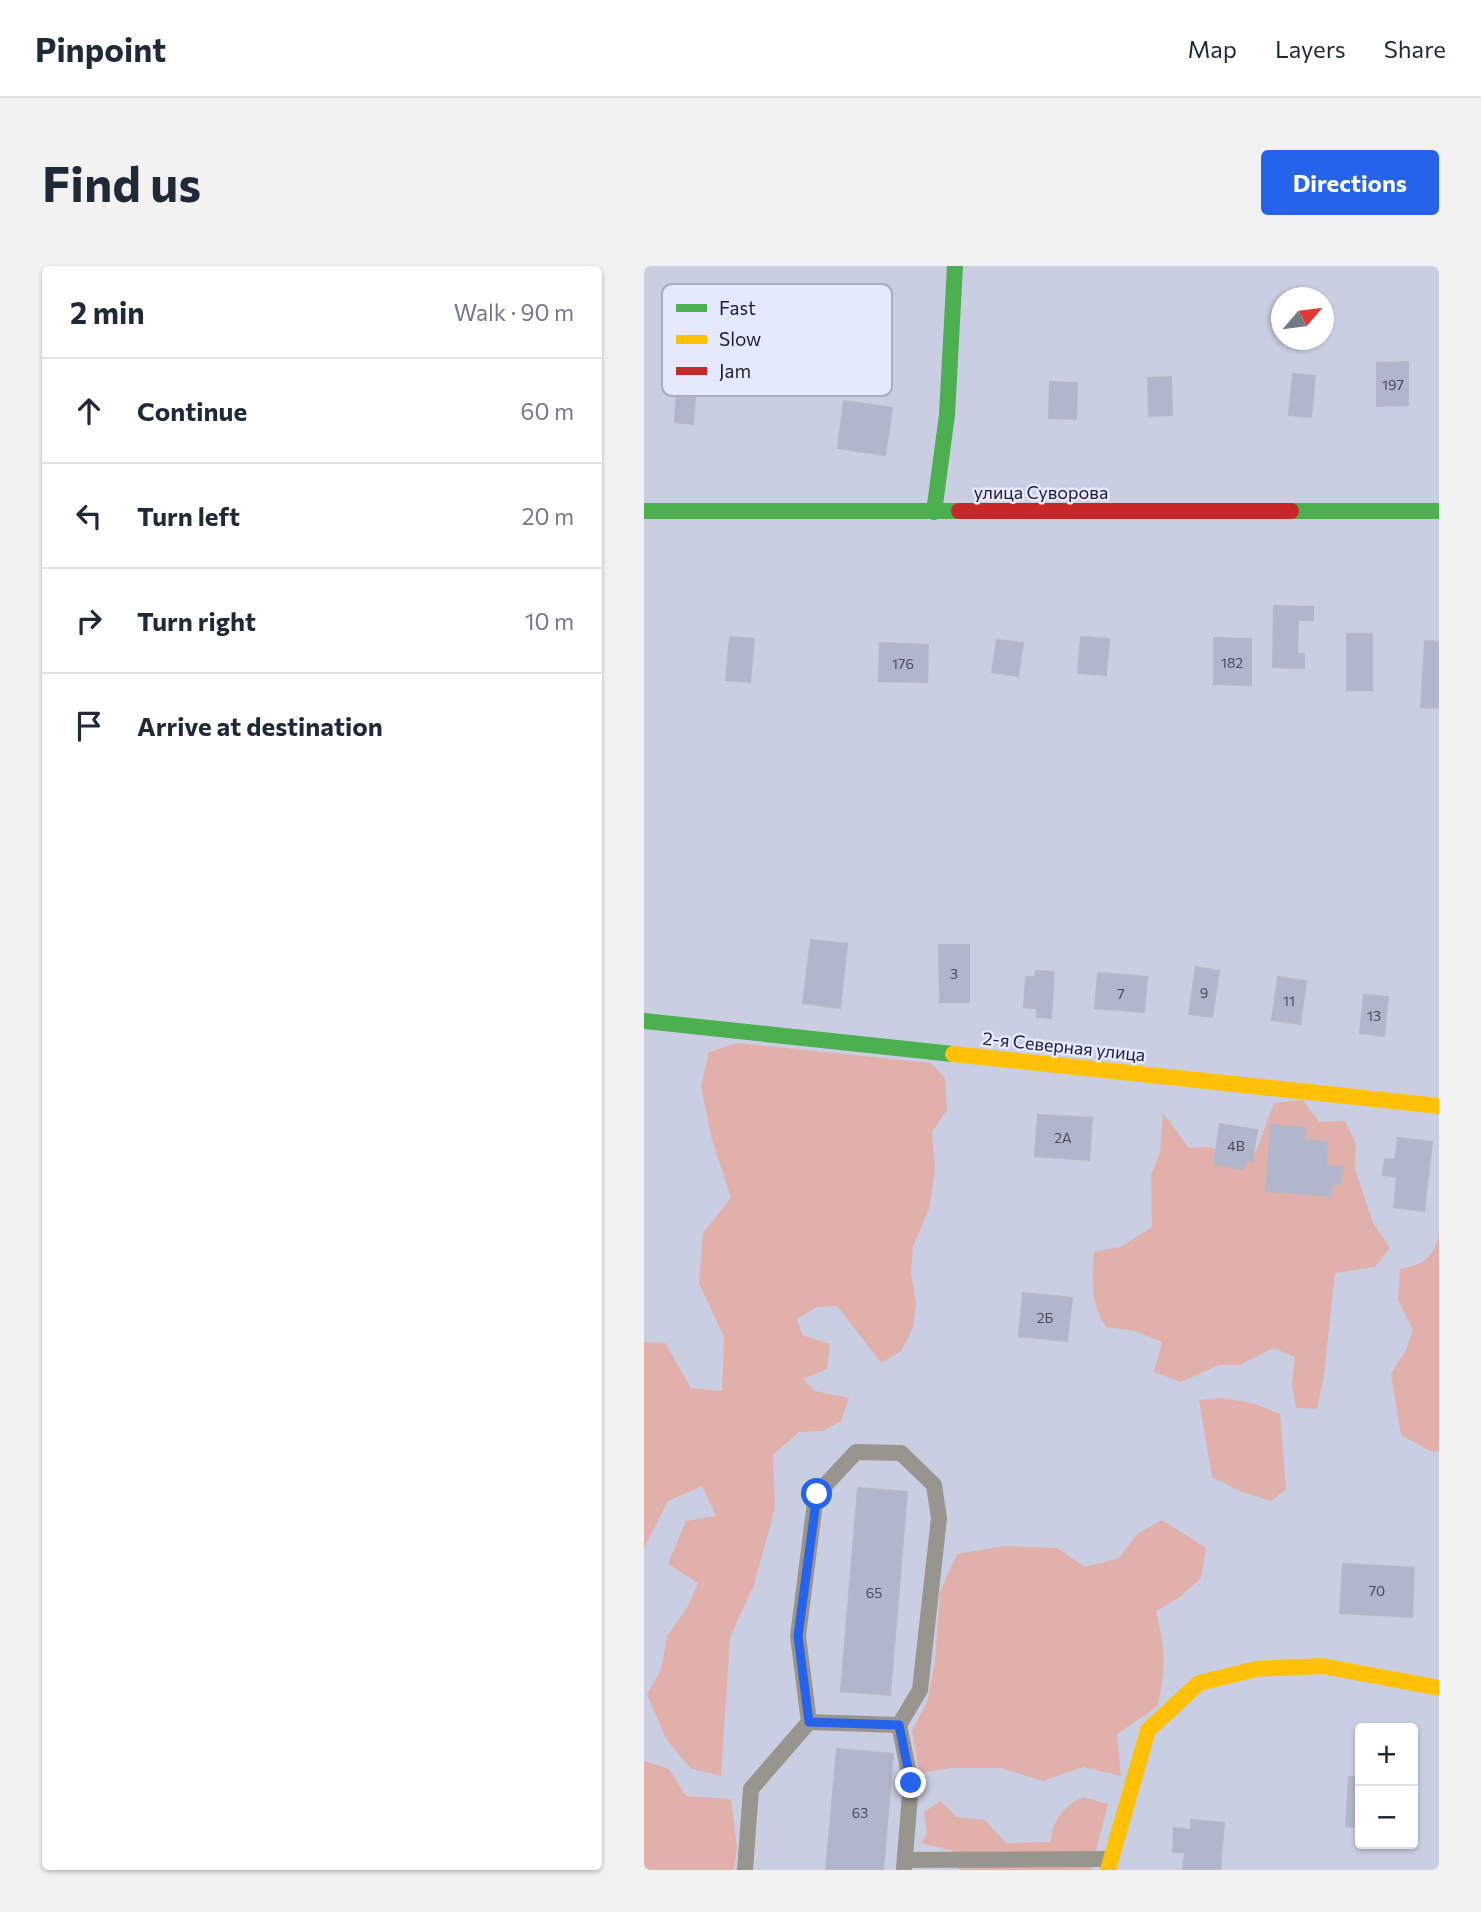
<!DOCTYPE html>
<html lang="en">
<head>
<meta charset="utf-8">
<style>
  body { margin:0; font-family:Commissioner,sans-serif; background:#f2f2f3; color:#1f2937 }
  .controls { position:absolute; right:21px; bottom:21px; display:grid; overflow:hidden; border-radius:7px; box-shadow:0 2px 5px #0004 }
  .controls button { width:63px; height:63px; display:grid; place-items:center; padding:0; border:0; border-bottom:2px solid #e0e1e3; background:#fff; color:#1f2937; font:35px sans-serif }
  .compass { position:absolute; left:627px; top:21px; width:63px; height:63px; border-radius:50%; background:#fff; box-shadow:0 2px 5px #0004; rotate:62deg }
  .stop { position:absolute; width:21px; height:21px; margin:-16px; border:5px solid #2563eb; border-radius:50%; background:#fff }
  .stop.end { background:#2563eb; border-color:#fff; box-shadow:0 2px 7px #0008 }
  .list { margin:0; padding:0; list-style:none }
  h2 { display:flex; justify-content:space-between; align-items:center; height:91px; margin:0; padding:0 28px; font-size:30px }
  h2 small { font-size:23px; font-weight:400; color:#747a83 }
  .list li { display:grid; grid-template-columns:46px 1fr auto; gap:21px; align-items:center; box-sizing:border-box; height:105px; padding:0 28px; border-top:2px solid #e0e1e3 }
  .list b { display:block; font-size:26px; white-space:nowrap }
  .list em { font-size:23px; font-style:normal; color:#747a83 }
  .icon { flex:none; width:38px; height:38px; fill:none; stroke:currentColor; stroke-width:2; stroke-linecap:round; stroke-linejoin:round }
  .map { position:relative; flex:none; width:795px; height:1604px; overflow:hidden; border-radius:7px }
  header { display:flex; align-items:center; gap:42px; box-sizing:border-box; height:98px; padding:0 35px; background:#fff; border-bottom:2px solid #e0e1e3 }
  header strong { font-size:33px }
  nav { display:flex; gap:38px; margin-inline-start:auto; font-size:24px }
  .intro { display:flex; align-items:center; justify-content:space-between; box-sizing:border-box; height:168px; padding:0 42px }
  h1 { margin:0; font-size:49px }
  .button { padding:18px 32px; border-radius:7px; background:#2563eb; color:#fff; font-size:24px; font-weight:700 }
  main { display:flex; gap:42px; padding:0 42px }
  aside { flex:1; background:#fff; border-radius:7px; box-shadow:0 2px 5px #0004 }
  .map>svg:first-child { display:block }
  .green { fill:#e2b0ab }
  .building { fill:#b2b6cc; stroke:#b3b7c7; stroke-width:2 }
  .lines { fill:none; stroke-linecap:round; stroke-linejoin:round }
  .lane { stroke:#97958d; stroke-width:16 }
  .fast { stroke:#4caf50; stroke-width:16 }
  .slow { stroke:#ffc107; stroke-width:16 }
  .jam { stroke:#c62828; stroke-width:16 }
  .route { stroke:#2563eb; stroke-width:9 }
  .labels { text-anchor:middle; dominant-baseline:central; stroke-width:5; stroke-linejoin:round; paint-order:stroke }
  .number-label { font-size:14px; fill:#464959 }
  .street-label { font-size:18px; fill:#1c1f2d; stroke:#e5e9fd }
  .key { fill:#e5e9fd; stroke:#a9acbf; stroke-width:2 }
  .key-label { font-size:19px; fill:#1c1f2d }
</style>
</head>
<body>
<header>
<strong>Pinpoint</strong>
<nav><a>Map</a><a>Layers</a><a>Share</a></nav>
</header>
<div class="intro"><h1>Find us</h1><a class="button">Directions</a></div>
<main>
<aside>
<h2>2 min<small>Walk · 90 m</small></h2>
<ul class="list">
<li><svg class="icon" aria-label="ahead" viewBox="0 0 24 24"><path d="M12 20V5M6 11l6-6 6 6"/></svg><div><b>Continue</b></div><em>60 m</em></li>
<li><svg class="icon" aria-label="left" viewBox="0 0 24 24"><path d="M17 20v-9H6M10 6l-5 5 5 5"/></svg><div><b>Turn left</b></div><em>20 m</em></li>
<li><svg class="icon" aria-label="right" viewBox="0 0 24 24"><path d="M7 20v-9h11M14 6l5 5-5 5"/></svg><div><b>Turn right</b></div><em>10 m</em></li>
<li><svg class="icon" aria-label="arrive" viewBox="0 0 24 24"><path d="M6 21V4h12l-3 4 3 4H6"/></svg><div><b>Arrive at destination</b></div></li>
</ul>
</aside>
<div class="map">
<svg width="795" height="1604" viewBox="0 0 795 1604">
  <rect width="100%" height="100%" fill="#cacee2"/>
  <path class="green" d="M93,777L287,797L301,812L303,844L288,866L291,904L285,943L269,981L267,1007L272,1037L269,1062L257,1085L237,1097L193,1040L173,1041L153,1053L158,1069L186,1078L183,1103L159,1113L171,1125L205,1132L197,1155L179,1165L155,1166L129,1189L131,1242L110,1319L86,1371L77,1510L46,1502L22,1473L3,1428L17,1404L23,1370L43,1342L54,1317L24,1298L42,1255L72,1250L58,1220L24,1235L0,1282V1076L21,1077L47,1122L78,1125L80,1071L55,1017L59,967L87,932L68,874L57,820L65,786Z
    M659,834L675,856L701,855L712,878L711,902L729,957L746,982L731,1001L691,1007L680,1109L673,1143L652,1142L648,1118L651,1091L629,1082L596,1099H575L537,1116L510,1106L518,1076L491,1065L462,1061C446,1037 448,1014 450,986L476,981L508,961L507,909L516,887L519,847L545,882L566,881L587,891L612,886L630,837Z
    M795,967V1185H786L757,1169L747,1108L762,1084L769,1064L754,1034L756,1003C779,999 791,991 795,967Z
    M579,1132L608,1137L636,1148L642,1223L627,1235L598,1226L568,1211L555,1134Z
    M518,1254L562,1282L557,1312L536,1331L512,1345C521,1382 523,1403 513,1441L473,1468L477,1510L439,1501L399,1515L356,1502H307L275,1507L268,1464L283,1436L291,1395L296,1326L313,1288L361,1280L413,1282L441,1301L475,1292L493,1268Z
    M0,1495L25,1503L42,1530L87,1533L93,1580L90,1604H0Z
    M439,1531L464,1538L447,1604H293H315L309,1585L277,1577L283,1568L280,1546L297,1535L312,1551L341,1554L362,1577L406,1576C410,1553 418,1541 439,1531Z"/>
  <path class="building" d="M764,96V139L733,140V97Z
    M649,108L671,110L667,151L645,149Z
    M527,111L528,149L505,150L504,112Z
    M33,116L52,117L49,158L31,156Z
    M406,116L433,117L432,153L405,152Z
    M200,135L248,142L241,189L194,182Z
    M630,340L669,341V354H654L653,388H660V402L629,401Z
    M703,368H728V424H703Z
    M86,371L110,373L106,416L82,414Z
    M437,371L465,373L462,409L434,407Z
    M570,372L607,373V419L570,418Z
    M353,374L379,377L374,410L348,406Z
    M781,375L795,376V442L777,441Z
    M236,377L284,379L283,416L235,415Z
    M167,674L203,678L196,742L159,737Z
    M295,679H325V736H296Z
    M552,701L575,705L568,751L545,748Z
    M392,705L410,706L407,752L393,751V742L380,741L382,711H391Z
    M454,707L503,711L500,746L451,742Z
    M634,711L662,715L656,758L628,754Z
    M720,729L744,731L740,770L716,767Z
    M394,849L448,852L445,894L391,890Z
    M576,858L613,864L608,896L601,895L599,903L570,898Z
    M627,859L662,862L661,874L683,876L682,900L698,901L696,918H688L687,930L622,925Z
    M754,872L788,876L780,945L750,941L753,911L739,909L741,893L751,894Z
    M379,1027L428,1032L423,1075L375,1070Z
    M214,1222L263,1226L246,1429L197,1425Z
    M699,1298L770,1302L768,1351L696,1347Z
    M193,1483L249,1488L239,1604H182Z
    M705,1511L716,1512V1561L702,1560Z
    M547,1554L580,1557L576,1604H539L541,1586H529L530,1562L547,1564Z"/>
  <g class="lines">
    <path class="lane" d="M255,1459L267,1517L260,1602
      M261,1594L465,1593
      M101,1604L107,1523L165,1456L154,1370L172,1229L212,1186L257,1187L290,1219L295,1252L276,1424L255,1459L165,1456"/>
    <path class="fast" d="M0,245H315
      M647,245H795
      M290,246L303,149L311,0
      M0,755L309,788"/>
    <path class="slow" d="M309,788L795,840
      M464,1604L504,1464L555,1417L612,1403L678,1400L795,1422"/>
    <path class="jam" d="M315,245H647"/>
  </g>
  <g class="lines">
    <path class="route" d="M173,1228L154,1370L165,1456L255,1459L267,1517"/>
  </g>
  <g class="labels">
    <g class="number-label">
      <text x="749" y="118">197</text>
      <text x="588" y="396">182</text>
      <text x="259" y="397">176</text>
      <text x="310" y="707">3</text>
      <text x="560" y="726">9</text>
      <text x="477" y="727">7</text>
      <text x="645" y="734">11</text>
      <text x="730" y="749">13</text>
      <text x="419" y="871">2А</text>
      <text x="592" y="879">4В</text>
      <text x="401" y="1051">2Б</text>
      <text x="733" y="1324">70</text>
      <text x="230" y="1326">65</text>
      <text x="216" y="1546">63</text>
    </g>
    <g class="street-label">
      <text x="397" y="226">улица Суворова</text>
      <text transform="translate(420 780) rotate(6)">2-я Северная улица</text>
    </g>
  </g>
  <rect x="18" y="18" width="230" height="112" rx="10" class="key"/>
  <rect x="32" y="38" width="31" height="8" fill="#4caf50"/>
  <rect x="32" y="69" width="31" height="9" fill="#ffc107"/>
  <rect x="32" y="101" width="31" height="8" fill="#c62828"/>
  <g class="key-label">
    <text x="75" y="49">Fast</text>
    <text x="75" y="80">Slow</text>
    <text x="75" y="112">Jam</text>
  </g>
</svg>
<div class="controls">
<button>+</button>
<button>−</button>
</div>
<svg class="compass" viewBox="-18 -18 36 36"><path d="M0-13l5 13h-10z" fill="#e53935"/><path d="M0 13l5-13h-10z" fill="#747a83"/></svg>
<div class="stop" style="left:173px;top:1228px"></div>
<div class="stop end" style="left:267px;top:1517px"></div>
</div>
</main>
</body>
</html>
